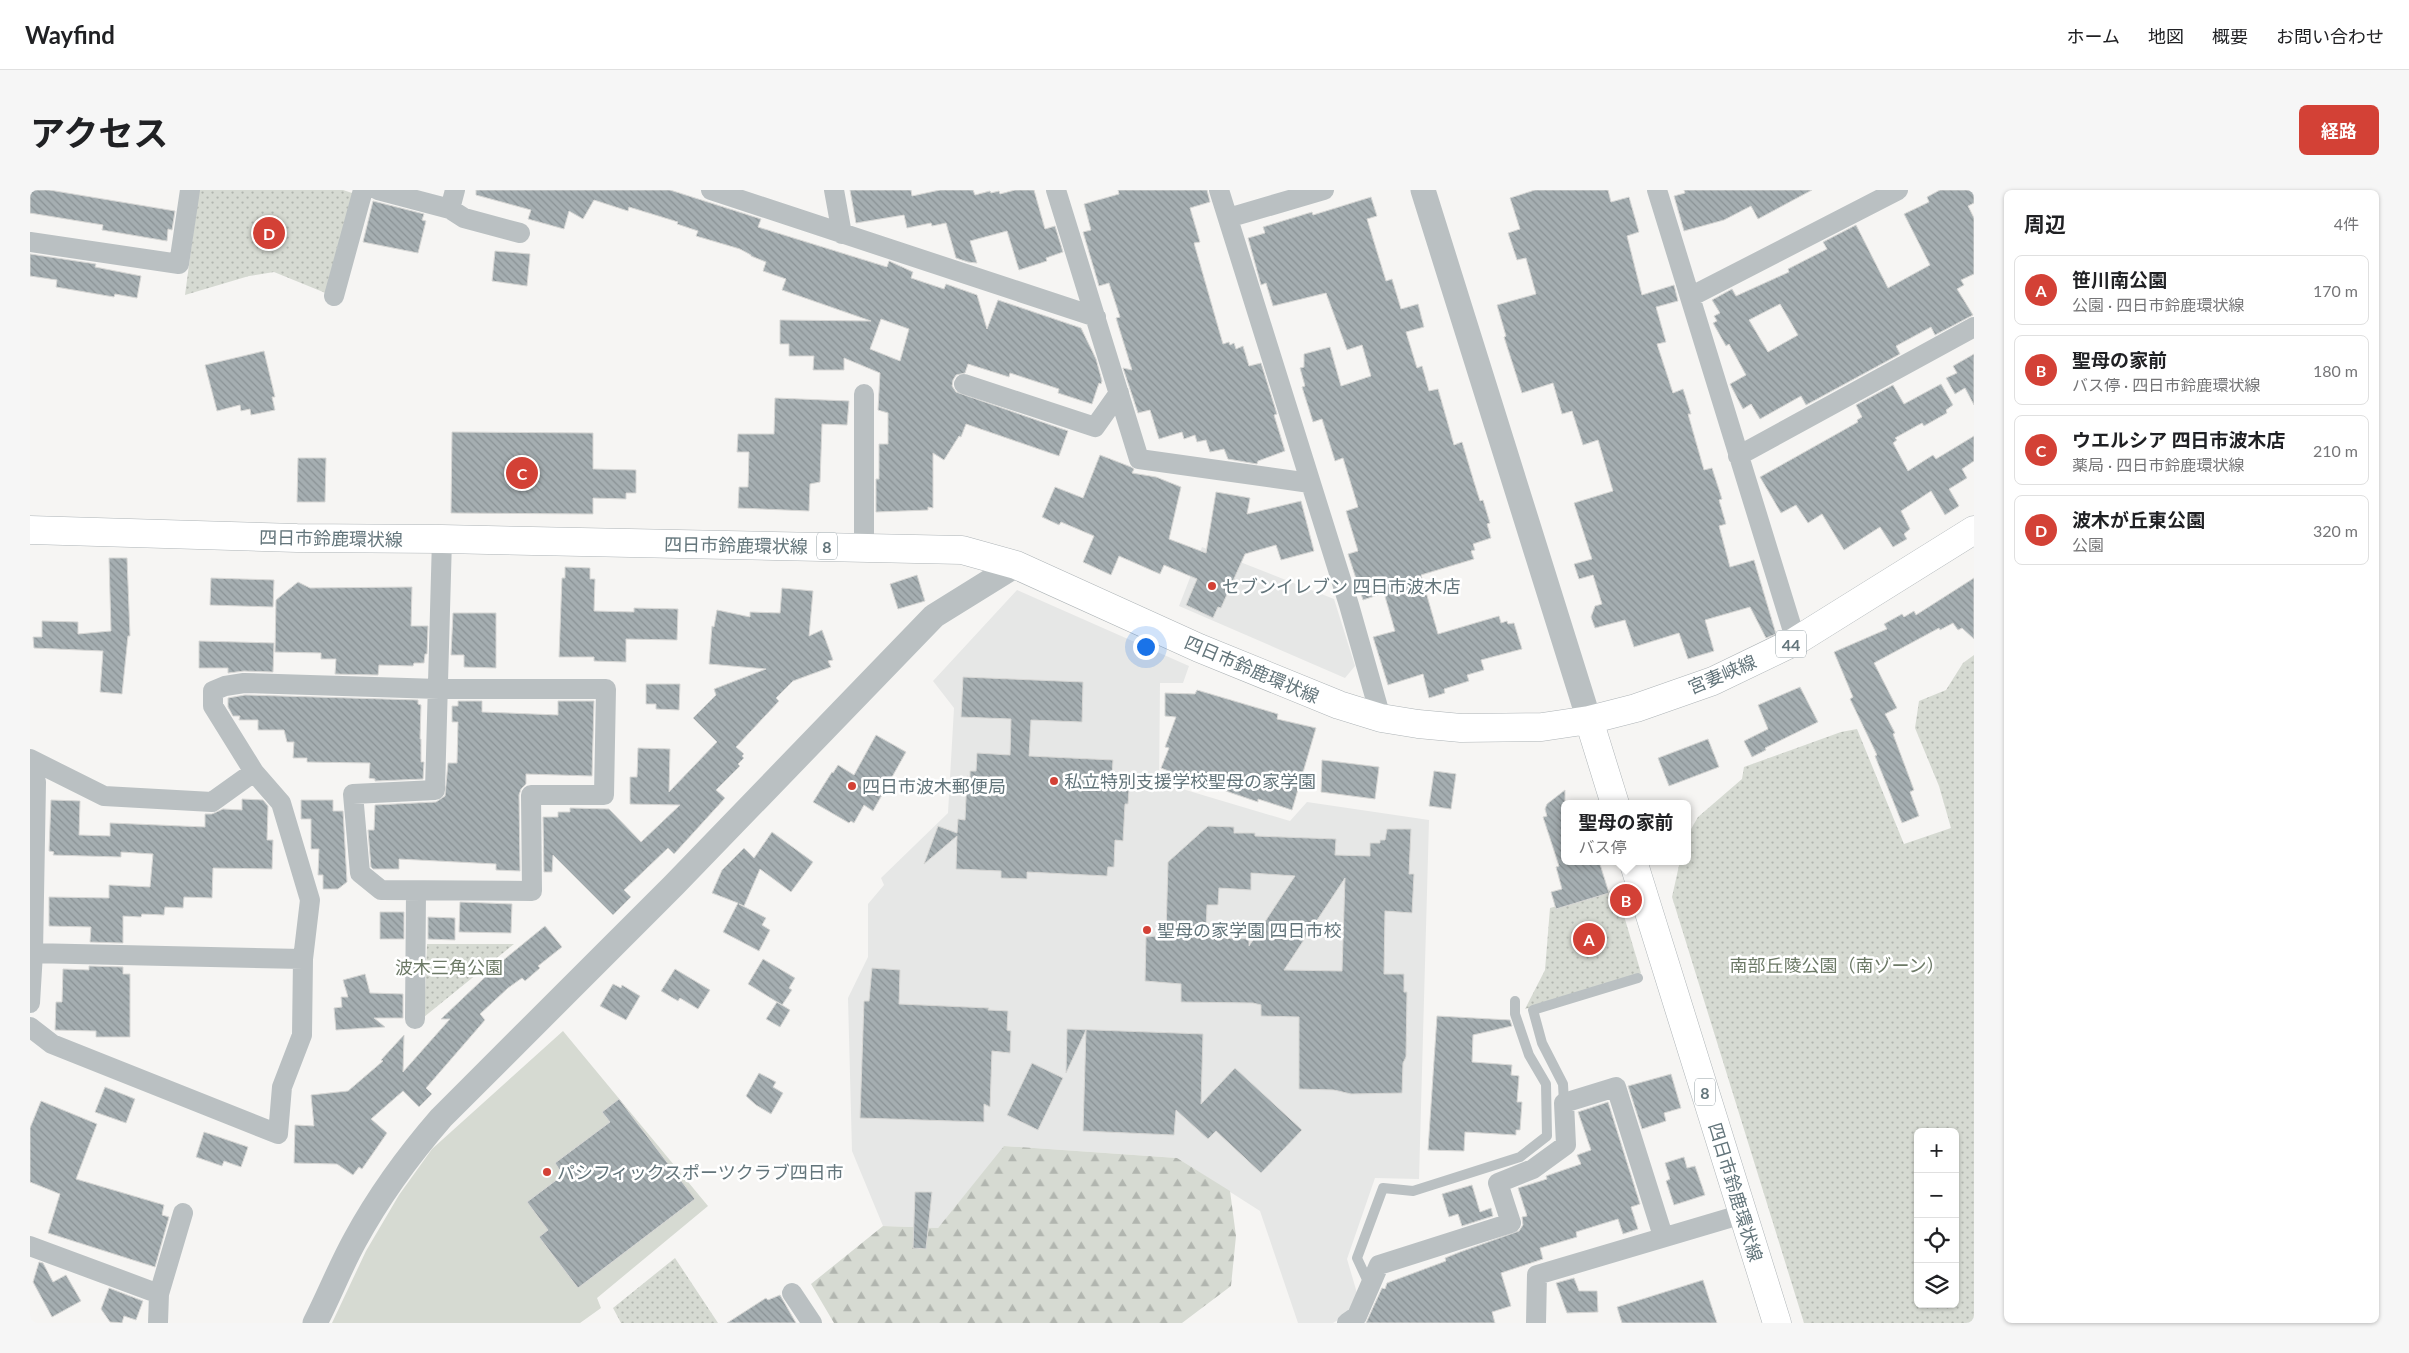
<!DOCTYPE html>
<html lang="ja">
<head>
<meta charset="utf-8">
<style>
  body { margin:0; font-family:Lato,"Noto Sans JP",sans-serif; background:#f6f6f6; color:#202124 }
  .controls { position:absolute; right:15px; bottom:15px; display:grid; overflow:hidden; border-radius:8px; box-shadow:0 1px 4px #0004 }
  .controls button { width:45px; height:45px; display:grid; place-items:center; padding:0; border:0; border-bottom:1px solid #e0e0e0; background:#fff; color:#202124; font:25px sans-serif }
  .you { position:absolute; left:1115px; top:456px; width:18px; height:18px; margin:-12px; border:4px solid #fff; border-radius:50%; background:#1a73e8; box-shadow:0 0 0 8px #1a73e833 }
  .badge { display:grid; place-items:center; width:32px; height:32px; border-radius:50%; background:#d34136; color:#fff; font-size:16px; font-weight:700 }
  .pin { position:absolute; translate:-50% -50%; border:2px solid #fff; box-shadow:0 1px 5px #0006 }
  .popup { position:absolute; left:1531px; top:610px; width:130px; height:65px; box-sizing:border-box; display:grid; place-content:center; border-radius:8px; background:#fff; filter:drop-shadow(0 1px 4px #0005); font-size:16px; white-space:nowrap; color:#757577 }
  .popup b { font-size:19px; color:#202124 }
  .popup::after { content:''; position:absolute; left:50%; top:100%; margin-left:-10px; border:10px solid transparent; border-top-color:#fff }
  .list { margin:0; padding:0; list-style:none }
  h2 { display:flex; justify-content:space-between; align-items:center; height:65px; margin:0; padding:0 20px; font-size:21px }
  h2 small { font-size:16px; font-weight:400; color:#757577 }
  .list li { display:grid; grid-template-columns:32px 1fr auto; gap:15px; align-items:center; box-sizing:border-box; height:70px; margin:0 10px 10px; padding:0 10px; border:1px solid #e0e0e0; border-radius:8px }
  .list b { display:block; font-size:19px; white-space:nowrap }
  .list p { margin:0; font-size:16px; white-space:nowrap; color:#757577 }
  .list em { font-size:16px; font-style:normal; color:#757577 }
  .icon { flex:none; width:28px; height:28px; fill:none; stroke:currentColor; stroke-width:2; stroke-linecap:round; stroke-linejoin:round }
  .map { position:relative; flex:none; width:1944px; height:1133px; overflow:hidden; border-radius:8px }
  header { display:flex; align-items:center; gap:30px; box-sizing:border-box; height:70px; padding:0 25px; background:#fff; border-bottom:1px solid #e0e0e0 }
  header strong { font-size:24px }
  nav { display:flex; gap:28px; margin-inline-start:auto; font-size:18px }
  .intro { display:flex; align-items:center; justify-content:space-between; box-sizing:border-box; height:120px; padding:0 30px }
  h1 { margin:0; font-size:35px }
  .button { padding:12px 22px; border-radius:8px; background:#d34136; color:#fff; font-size:18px; font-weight:700 }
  main { display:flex; gap:30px; padding:0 30px }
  aside { flex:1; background:#fff; border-radius:8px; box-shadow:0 1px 4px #0004 }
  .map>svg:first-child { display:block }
  .built { fill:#e6e7e6 }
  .green { fill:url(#green-dots); fill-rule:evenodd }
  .forest { fill:url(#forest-firs) }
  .pitch { fill:#d6dad2 }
  .building { fill:url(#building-back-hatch); stroke:#d7d7d5; fill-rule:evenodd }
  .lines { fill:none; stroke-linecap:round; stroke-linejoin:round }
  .primary-casing { stroke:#aeb4b7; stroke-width:29 }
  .service { stroke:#bac0c2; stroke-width:10 }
  .minor { stroke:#bac0c2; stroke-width:20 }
  .tertiary { stroke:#bac0c2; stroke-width:25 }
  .primary { stroke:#fff; stroke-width:28 }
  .poi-dot { fill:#d34136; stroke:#fff; stroke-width:2 }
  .labels { text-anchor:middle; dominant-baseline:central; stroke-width:5; stroke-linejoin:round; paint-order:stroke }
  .shield { fill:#fff; stroke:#929ea3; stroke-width:1 }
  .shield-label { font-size:16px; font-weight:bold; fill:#63757b }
  .street-label { font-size:18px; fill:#63757b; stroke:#fff }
  .poi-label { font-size:18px; fill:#63757b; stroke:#fff; text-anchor:start }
  .park-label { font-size:18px; fill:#6c7966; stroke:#fff }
</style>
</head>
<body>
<header>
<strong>Wayfind</strong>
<nav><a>ホーム</a><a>地図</a><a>概要</a><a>お問い合わせ</a></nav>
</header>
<div class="intro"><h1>アクセス</h1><a class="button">経路</a></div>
<main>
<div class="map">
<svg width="1944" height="1133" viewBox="0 0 1944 1133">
  <defs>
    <pattern id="green-dots" width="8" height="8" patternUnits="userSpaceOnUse" patternTransform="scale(1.25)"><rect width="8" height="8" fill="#d6dad2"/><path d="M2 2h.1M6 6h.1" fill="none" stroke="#b1b5af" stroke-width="1.8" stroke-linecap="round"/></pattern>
    <pattern id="forest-firs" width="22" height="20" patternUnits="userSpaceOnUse" patternTransform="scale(1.25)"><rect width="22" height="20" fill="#d6dad2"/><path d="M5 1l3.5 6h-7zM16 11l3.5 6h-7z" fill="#b1b5af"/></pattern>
    <pattern id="building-back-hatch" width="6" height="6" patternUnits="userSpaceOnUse" patternTransform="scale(1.25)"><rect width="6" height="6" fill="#a5aeb1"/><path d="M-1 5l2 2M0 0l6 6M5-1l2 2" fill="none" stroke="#8a9295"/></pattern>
  </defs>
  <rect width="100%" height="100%" fill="#f6f5f3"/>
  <path class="built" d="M1172,357L1304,409L1325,476L1315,488L1149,416Z
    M987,400L1159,476L1153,493H1130L1129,592L1260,631L1277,612L1399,630L1389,989L1345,988L1317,1069L1327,1103L1321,1122L1303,1133H1268L1230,1021L1147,968L975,956L908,1038L853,1036L822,961L818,808L838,767V714L854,695L851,688L918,623L924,518L903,491Z"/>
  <path class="green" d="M169,0H313L325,4L298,104L244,82L219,86L155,105Z
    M1944,465V1133H1774L1642,707L1650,671H1657V646L1668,627L1712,589L1714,577L1811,542L1827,539L1874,654L1921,638L1909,596L1885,538L1889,511L1916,500L1933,473ZM1888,942H1925V1114H1888Z
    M1586,699L1611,783L1495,819L1515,780L1520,718Z
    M397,754H484L394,827Z
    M645,1068L688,1133H591L583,1118Z"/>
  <path class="forest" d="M974,956L1147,968L1200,1001L1206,1046L1201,1096L1152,1133H804L781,1094L853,1036L908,1038Z"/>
  <path class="pitch" d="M533,841L678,1016L567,1108L571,1118L550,1133H302L336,1061L369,1005L402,959Z"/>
  <path class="building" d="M0,0H19L145,21L142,40L138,39L137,51L72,40L73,35L0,23Z
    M446,0H640L731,29L728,37L857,77L859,71L883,82L881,88L914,99L916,94L947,105L957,139L968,110L1051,138L1066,169L1072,191L1071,194L1069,193L1062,214L1028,203L1029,199L980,183L979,187L938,174L935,183L926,185L923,190L922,196L926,202L1038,241L1029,266L936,234L931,247L929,246L914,270L903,263V318L898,317V320L846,322V289H849V254H858V223L848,220L850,183L814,168V180H783L784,166H759V154H750V130L841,131L752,100L756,89L733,81L736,72L721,66V65L710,59L666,46L668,41L647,34L648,32L599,17L598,21L564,10L553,29L539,21L534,39L498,29L501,20L446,5ZM851,129L879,139L870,171L840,159Z
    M820,0H881L882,6L910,0H943L945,5L960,1L961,3L969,1L970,4L985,0H1004L1015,39L1025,36L1033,62L1016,68L1017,71L989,80L977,41L940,51L947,73L938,72L926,68L916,33L902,36L901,33L877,38L874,25L826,33Z
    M1088,0H1177L1180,12L1160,18L1170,52L1164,53L1193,154L1199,152L1200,155L1204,153L1206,159L1213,156L1219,176L1231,173L1247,224L1244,225L1255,261L1228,271L1227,274L1198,269L1194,259L1180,262L1176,250L1167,252L1165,245L1154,249L1152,242L1129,249L1120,220L1108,223L1093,178L1102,180L1086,128L1090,127L1079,93L1069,96L1053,42L1061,40L1054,14L1089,4Z
    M1505,0H1578L1581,12L1599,7L1609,42L1597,46L1612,105L1644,95L1648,111L1626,117L1636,152L1627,154L1643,203L1653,199L1661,224H1658L1674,280L1682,278L1692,309L1689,310L1696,334L1689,336L1700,377L1724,370L1746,444L1736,448L1720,417L1675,430L1684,461L1658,469L1649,443L1604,457L1595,430L1565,438L1561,427L1565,416L1572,414L1563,385L1549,389L1544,374L1562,369L1544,313L1583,301L1568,250L1553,255L1542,221L1532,224L1523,193L1492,203L1474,147L1476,146L1467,115L1506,104L1496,68L1487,70L1478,43L1490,39L1480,8Z
    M1654,0H1782L1728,29L1721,16L1694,30L1654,41L1644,6L1655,3Z
    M1910,0H1944V13L1938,16L1944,28V84L1931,90L1934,95L1927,99L1943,125L1905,145L1901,137L1866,156L1870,164L1776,215L1771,206L1730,229L1721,214L1713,219L1700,194L1716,185L1699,154L1696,156L1683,133L1687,131L1684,126L1690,123L1682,110L1702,99L1706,106L1759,82L1758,79L1797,59L1793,52L1826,35L1858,98L1900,75L1874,24L1899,12L1897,7ZM1750,114L1768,145L1738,162L1719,130Z
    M1341,7L1347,26L1337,29L1356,91L1362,89L1371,119L1388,114L1394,137L1376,142L1387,178L1392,176L1399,201L1408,199L1424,255L1432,252L1444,292L1450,311L1453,310L1460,333L1457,334L1461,348L1443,354L1445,360L1441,361L1444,369L1391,385L1408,444L1469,426L1471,433L1477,431L1478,434L1484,433L1492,459L1451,470L1454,480L1437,485L1439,491L1414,499L1415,503L1399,508L1393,484L1358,495L1343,447L1365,441L1354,403L1333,410L1318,364L1328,361L1316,321L1328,317L1313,268L1305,271L1292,229L1283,232L1272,197L1275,196L1270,178L1274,177V164L1300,157L1311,196L1341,186L1332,155L1317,160L1296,103L1243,116L1236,93L1231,95L1218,48L1235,43L1233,37L1282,22L1283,25Z
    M343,11L394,24L392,30L396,31L388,63L333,52Z
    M465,61L500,64L497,96L462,91Z
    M0,64L66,74L65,77L111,86L107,108L85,104L84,107L26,97L27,90L0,86Z
    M234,161L245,207H242L245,220L221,225L220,219L211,221L210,215L187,221L175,175Z
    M1944,164V215L1935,198L1925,204L1916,188L1927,183L1923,176Z
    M1911,194L1923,215L1916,220L1917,223L1894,236L1892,233L1865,248L1867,250L1863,253L1878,281L1903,265L1906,269L1944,246V271L1932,279L1937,288L1919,299L1929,316L1915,325L1901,301L1871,321L1880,339L1874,344L1877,349L1863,357L1850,337L1814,360L1792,324L1778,333L1766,315L1751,323L1730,287L1828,232L1827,230L1832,227L1826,215L1863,195L1874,214Z
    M745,208L819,211L817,235L792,234L790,292L780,294L779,321L708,318L709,297H718L719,262H707L708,244H744Z
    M422,242L563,243V279L606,280V303H596V309L563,308V324L421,323Z
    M1070,265L1101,277L1104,279L1102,283L1126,287L1151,297L1139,349L1176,363L1186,302L1220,308L1217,324L1271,311L1284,361L1251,370L1246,355L1215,364L1191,418L1188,417L1183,428L1156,415L1167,389L1134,375L1130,384L1089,366L1081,385L1053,372L1064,346L1031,332L1029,335L1012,327L1025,297L1053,308Z
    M268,268H296L295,312H267Z
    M79,368H97L100,446H98L92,504L70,502L73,461L4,458L3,447H12V431L48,432V444L81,441Z
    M535,377L560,378V389H565L564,421L604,422V418L648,419L647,450L596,449V472L564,471V467H529L532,388H535Z
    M887,385L895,411L868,419L860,394Z
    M181,388L244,390L243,417L180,415Z
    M1944,388V449L1932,438L1928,440L1923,433L1910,440L1909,438L1844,473L1867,518L1855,524L1865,543L1863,544L1884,600L1880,602L1889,626L1872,633L1845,566L1847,565L1820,509L1823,507L1804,462L1857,439L1854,434L1872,424L1874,427L1884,421L1886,425Z
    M268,392L280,398L382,397L381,436H398L397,464H395L394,473H384L383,476L349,475L348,485L305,484L306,469H291V463L245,462L246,410Z
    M752,398L783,401L779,446L792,440L803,470L798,471L801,477L763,491L746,508L749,511L706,557L714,564L712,566L714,568L708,574L710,576L686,600L695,608L644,664L638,658L594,700L601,707L583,725L523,665L522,682H514L513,627H528V622H540V618L579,619L611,652L650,615L600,614V587H607L608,558L640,559L639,602L687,552L663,528L686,505L684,499L736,479L679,474L682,436L684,437L687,420L720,427V422L750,423Z
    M423,423H466V478L434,477V465H421Z
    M169,451L244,453L243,482L214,481L198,483V478H169Z
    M933,487L1053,492L1052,532L1001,530L999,566L1083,570L1082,585L1100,586L1098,614H1095L1093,651L1085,650L1084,677H1078L1077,686L997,682V689L971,688V681L926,679L927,646L894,674L908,636L927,643L928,629L935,630L937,586L940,587V581H946L947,563L980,565L981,529L931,527Z
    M616,494H650L649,520L626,519V514H616Z
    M1770,497L1788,532L1735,558L1736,560L1722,567L1714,551L1738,539L1728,515Z
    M1167,500L1248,524L1247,529L1286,538L1262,620L1228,609V612L1190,599L1189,601L1131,578L1139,558L1135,557L1146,527L1135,526V503L1165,504Z
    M215,505L388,510V514L391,515L390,549H391V572H394L393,589L345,591V589L339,588L340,573L277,572V568H263L264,552H257L254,540H228V530H209L210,526H203L198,517V508Z
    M428,511H452V522L528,525V511H564L562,586L496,584V594L491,599L489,605L490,681L466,680V674L369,669V679H343L341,677L338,640H344L345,615L406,612L415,606L418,573H427L428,532H422V516H428Z
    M846,545L876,562L843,621L834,615L824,633L821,631L819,633L783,612L802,582L803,583L808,575L824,585Z
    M1678,549L1689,577L1639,596L1628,568Z
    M1292,570L1349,577L1345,609L1291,602Z
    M1404,581L1426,584L1421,619L1399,616Z
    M1535,600V671H1569L1579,703L1526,719L1521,702L1532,699L1526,677L1529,676L1513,627L1517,626L1515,619L1517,614Z
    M212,609L233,610L238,616L237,650H243L242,679L183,678L182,708L154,707L153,718L135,717L134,725L112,724L111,727L93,726V753L60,752L61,737L19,736V707L79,708V695L120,697L123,664L91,662V667L23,665L24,662L19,661L21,610L50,611L49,645L80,646V633L175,637V624H182L193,619L212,620Z
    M271,610H303V621H313L317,692L308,699H293V685H288L289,659H281V629H271Z
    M1178,636L1204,637V643H1225V646L1306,649L1305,665L1340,666V653H1350V650H1355L1357,639H1381L1379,684H1384L1382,723L1355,721L1354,784H1374V802H1377L1376,867L1373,873L1372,903L1321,904L1304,900L1269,899V827L1231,826V815L1223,813L1151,812V794L1115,791L1116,747L1136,745L1138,672ZM1221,683L1265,686L1219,756V749L1176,747L1177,715H1188L1189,698L1221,700ZM1315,688L1312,781L1254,780Z
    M742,642L783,672L761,702L730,679L714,716L709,714L736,728L732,735L740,740L729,761L693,742L708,713L682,703L692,680L714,658L724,668Z
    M430,712L482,714L481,743L429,742Z
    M350,722H374V749H350Z
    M398,727L425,728V750L398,749Z
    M515,736L532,757L508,776L510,778L495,791L492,788L478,798L450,824L455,830L396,898L402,904L389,917L373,901L341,929L357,943L332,979L329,977L323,985L307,974L264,973L265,935L284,936L281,905L318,901L353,871L351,870L374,845L373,882L420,829H411L471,772Z
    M733,769L765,788L759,798L762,800L752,815L718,794Z
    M59,776L93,777V784H100V847H66V841L25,840L26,812H32L33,779L59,780Z
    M842,778L870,780L869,814L959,818L958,820L978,821L977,840L981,841L980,863L962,861L960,917L954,914V932L830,928L834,811H839Z
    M645,779L680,800L668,819L650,808L648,811L631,801Z
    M335,784L340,803L373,804V828H344L355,837L306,840L304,818L312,817L311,807H318L313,790Z
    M583,794L591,798L592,795L610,806L596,830L570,816Z
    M747,812L760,820L750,837L736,829Z
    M1407,826L1480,830L1482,836L1443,845L1442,872L1482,875L1481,885L1489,886L1487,912H1492L1490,940H1486V945L1435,942L1434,961L1398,960Z
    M1037,839L1173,844L1171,914L1205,878L1272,940L1231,983L1186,941L1178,949L1146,920L1144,945L1053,941L1056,840L1036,883Z
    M1002,873L1033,888L1008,940L977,925Z
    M729,883L746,892L743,897L753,903L741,924L726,915L716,906Z
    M1641,884L1651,918L1634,923L1636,931L1612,939L1598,896Z
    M75,897L105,909L96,933L65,922Z
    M589,909L665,1009L548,1098L509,1047L518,1040L497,1012L533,985L525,973L580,932L572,922Z
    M11,911L67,934L46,989L134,1015L132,1025L139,1027L125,1077L18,1043L30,1004L0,992V938Z
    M1578,912L1610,1014L1601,1017L1608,1039L1593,1044L1588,1029L1546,1042L1547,1047L1510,1058L1513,1069L1471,1083L1481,1116L1462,1122L1465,1133H1336L1352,1098L1355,1099L1357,1093L1416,1071L1415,1068L1430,1062L1489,1041L1493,1035L1492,1027L1497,1026L1488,998L1517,989L1516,986L1551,974L1547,965L1561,960L1548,922Z
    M174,942L218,957L211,977L194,971L192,976L166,967Z
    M1654,967L1657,978L1665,976L1675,1005L1644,1015L1636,991L1640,989L1635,973Z
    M1442,995L1450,1022L1461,1018L1463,1026L1432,1036L1428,1024L1419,1027L1412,1004Z
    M885,1002H902L896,1059L883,1058Z
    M9,1072L13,1073L23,1092L36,1085L51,1111L22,1127L3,1092Z
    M1544,1088L1549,1101H1567L1568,1122L1537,1123L1526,1093Z
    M1673,1090L1687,1133H1592L1587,1117Z
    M79,1098L113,1111L106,1130L94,1126L92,1133L80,1132L71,1119Z
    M750,1105L766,1133H697L736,1108L738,1110Z"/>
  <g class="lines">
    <g class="primary-casing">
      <path id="primary" d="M0,340L267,348L412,349L932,360L986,375L1169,458L1309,515L1351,528L1388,534L1431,538L1512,537L1559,530L1606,518L1683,491L1766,451L1944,340
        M1559,530L1585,614
        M1603,671L1747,1133"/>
    </g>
    <path class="service" d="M1534,913L1533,894L1512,853L1503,820L1608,788
      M1340,1096L1327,1068L1353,998L1383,1001L1490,967L1517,946L1516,894L1499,865L1485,824V811"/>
    <path class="minor" d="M348,0L420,19L425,0
      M681,0L1066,127
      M804,0L812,44
      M1026,0L1109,269L1280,293
      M1189,0L1319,415L1351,528
      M1627,0L1766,451
      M420,19L434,28L490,43
      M1198,28L1294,0
      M0,52L149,74L160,0
      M304,106L333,0
      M1660,107L1868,0
      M934,194L1065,237L1089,203
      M834,204V356
      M1708,266L1944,137
      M0,569L74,606L182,612L224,582
      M0,578L6,592L3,763L0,813
      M0,763L273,769
      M385,829L386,701
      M0,837L22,854L248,944L252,897L272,845L273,769L280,710L251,613L224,582L183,516V501L195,496L214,493L409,499H576L574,605H501L502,701L351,700L330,683L323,604L405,600L412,349
      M0,1056L129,1104
      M762,1103L782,1133
      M128,1133L129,1104L153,1023
      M1317,1133L1327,1126L1349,1075L1481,1033L1468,993L1503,979L1536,955L1534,913L1586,897L1633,1046
      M1506,1133L1507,1085L1713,1024"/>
    <path class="tertiary" d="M1393,0L1559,530
      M285,1133C299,1106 310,1077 325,1050C349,1006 378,966 411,928L644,695L904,426L986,375"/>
    <use href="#primary" class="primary"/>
  </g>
  <g class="poi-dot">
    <circle cx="1182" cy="396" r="5"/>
    <circle cx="1024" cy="591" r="5"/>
    <circle cx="822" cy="596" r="5"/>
    <circle cx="1117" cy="740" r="5"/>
    <circle cx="517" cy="982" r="5"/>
  </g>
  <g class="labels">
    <g class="shield">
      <rect x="787" y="342.5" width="20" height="27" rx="4"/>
      <rect x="1746" y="440.5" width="30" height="27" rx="4"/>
      <rect x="1665" y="888.5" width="20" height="27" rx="4"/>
    </g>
    <g class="shield-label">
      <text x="797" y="356">8</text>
      <text x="1761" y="454">44</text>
      <text x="1675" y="902">8</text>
    </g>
    <g class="street-label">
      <text transform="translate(301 348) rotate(1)">四日市鈴鹿環状線</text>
      <text transform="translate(706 355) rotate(1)">四日市鈴鹿環状線</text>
      <text transform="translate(1222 479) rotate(23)">四日市鈴鹿環状線</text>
      <text transform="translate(1692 484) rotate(-23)">宮妻峡線</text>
      <text transform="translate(1706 1002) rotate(73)">四日市鈴鹿環状線</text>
    </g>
    <g class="poi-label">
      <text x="1192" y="396">セブンイレブン 四日市波木店</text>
      <text x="1034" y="591">私立特別支援学校聖母の家学園</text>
      <text x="832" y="596">四日市波木郵便局</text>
      <text x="1127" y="740">聖母の家学園 四日市校</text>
      <text x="527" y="982">パシフィックスポーツクラブ四日市</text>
    </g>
    <g class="park-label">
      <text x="1807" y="775">南部丘陵公園（南ゾーン）</text>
      <text x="419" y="777">波木三角公園</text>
    </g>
  </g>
</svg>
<div class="controls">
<button>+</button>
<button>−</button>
<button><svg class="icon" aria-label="locate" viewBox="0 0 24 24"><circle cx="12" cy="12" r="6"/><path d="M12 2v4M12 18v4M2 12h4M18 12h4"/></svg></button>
<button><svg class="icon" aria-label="layers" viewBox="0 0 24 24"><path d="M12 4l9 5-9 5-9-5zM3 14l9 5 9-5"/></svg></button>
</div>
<div class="you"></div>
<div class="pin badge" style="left:1559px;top:749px">A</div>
<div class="pin badge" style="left:1596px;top:710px">B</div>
<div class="popup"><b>聖母の家前</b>バス停</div>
<div class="pin badge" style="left:492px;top:283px">C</div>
<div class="pin badge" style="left:239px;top:43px">D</div>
</div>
<aside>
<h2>周辺<small>4件</small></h2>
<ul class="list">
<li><span class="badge">A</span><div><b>笹川南公園</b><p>公園 · 四日市鈴鹿環状線</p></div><em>170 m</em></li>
<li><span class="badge">B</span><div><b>聖母の家前</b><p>バス停 · 四日市鈴鹿環状線</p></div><em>180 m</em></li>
<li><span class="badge">C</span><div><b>ウエルシア 四日市波木店</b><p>薬局 · 四日市鈴鹿環状線</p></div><em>210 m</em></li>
<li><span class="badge">D</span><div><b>波木が丘東公園</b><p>公園</p></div><em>320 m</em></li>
</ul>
</aside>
</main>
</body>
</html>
